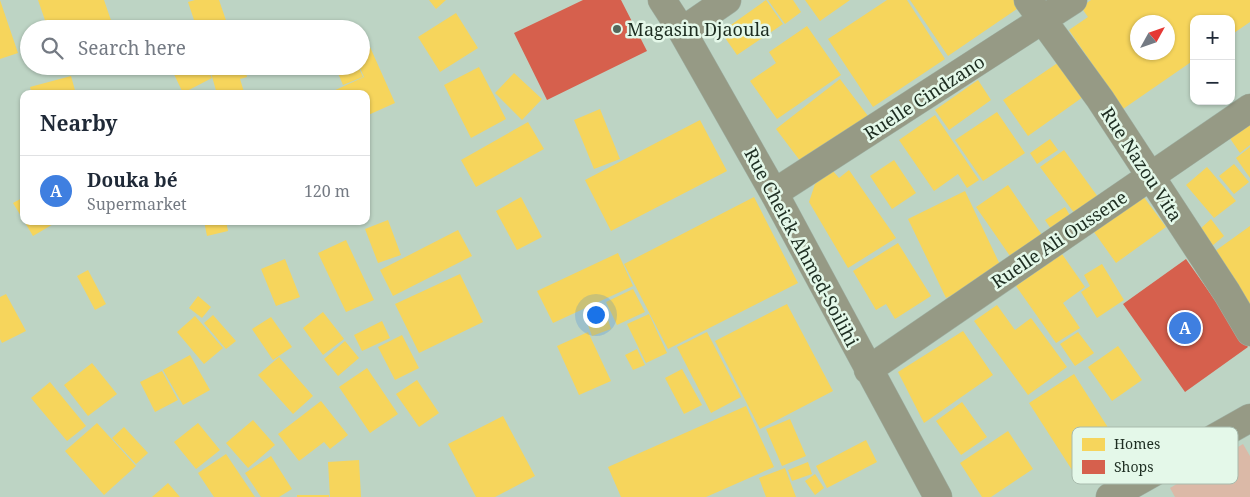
<!DOCTYPE html>
<html lang="en">
<head>
<meta charset="utf-8">
<style>
  body { margin:0; font-family:"Noto Serif",serif; background:#f6f6f7; color:#1f2937 }
  .controls { position:absolute; right:15px; top:15px; display:grid; overflow:hidden; border-radius:10px; box-shadow:0 1px 4px #0004 }
  .controls button { width:45px; height:45px; display:grid; place-items:center; padding:0; border:0; border-bottom:1px solid #e0e1e3; background:#fff; color:#1f2937; font:25px sans-serif }
  .compass { position:absolute; left:1130px; top:15px; width:45px; height:45px; border-radius:50%; background:#fff; box-shadow:0 1px 4px #0004; rotate:50deg }
  .you { position:absolute; left:595px; top:314px; width:18px; height:18px; margin:-12px; border:4px solid #fff; border-radius:50%; background:#1a73e8; box-shadow:0 0 0 8px #1a73e833 }
  .badge { display:grid; place-items:center; width:32px; height:32px; border-radius:50%; background:#2563eb; color:#fff; font-size:16px; font-weight:700 }
  .pin { position:absolute; translate:-50% -50%; border:2px solid #fff; box-shadow:0 1px 5px #0006 }
  .list { margin:0; padding:0; list-style:none }
  h2 { display:flex; justify-content:space-between; align-items:center; height:65px; margin:0; padding:0 20px; font-size:21px }
  h2 small { font-size:16px; font-weight:400; color:#747a83 }
  .list li { display:grid; grid-template-columns:32px 1fr auto; gap:15px; align-items:center; box-sizing:border-box; height:70px; padding:0 20px; border-top:1px solid #e0e1e3 }
  .list b { display:block; font-size:19px; white-space:nowrap }
  .list p { margin:0; font-size:16px; white-space:nowrap; color:#747a83 }
  .list em { font-size:16px; font-style:normal; color:#747a83 }
  .icon { flex:none; width:28px; height:28px; fill:none; stroke:currentColor; stroke-width:2; stroke-linecap:round; stroke-linejoin:round }
  .map { position:relative; flex:none; width:1250px; height:497px; overflow:hidden }
  .search { position:absolute; background:#fff; box-shadow:0 1px 4px #0004; left:20px; top:20px; width:350px; height:55px; display:flex; align-items:center; gap:12px; box-sizing:border-box; padding:0 18px; border-radius:28px; color:#747a83; font-size:19px }
  .panel { position:absolute; background:#fff; box-shadow:0 1px 4px #0004; left:20px; top:90px; width:350px; height:135px; border-radius:10px }
  .map>svg:first-child { display:block }
  .green { fill:#dbb9a7 }
  .homes { fill:#f6d55c; fill-rule:evenodd }
  .shops { fill:#d6604d }
  .lines { fill:none; stroke-linecap:round; stroke-linejoin:round }
  .street-casing { stroke:#9fb1a4; stroke-width:29 }
  .street { stroke:#969a85; stroke-width:28 }
  .poi-dot { fill:#55675a; stroke:#e4f8e9; stroke-width:2 }
  .labels { text-anchor:middle; dominant-baseline:central; stroke-width:5; stroke-linejoin:round; paint-order:stroke }
  .poi-label { font-size:18px; fill:#1d2d21; stroke:#e4f8e9; text-anchor:start }
  .street-label { font-size:18px; fill:#1d2d21; stroke:#e4f8e9 }
  .key { fill:#e4f8e9; stroke:#a8bbad; stroke-width:1 }
  .key-label { font-size:14px; fill:#1d2d21 }
</style>
</head>
<body>
<div class="map">
<svg width="1250" height="497" viewBox="0 0 1250 497">
  <rect width="100%" height="100%" fill="#bdd4c4"/>
  <path class="green" d="M1243,444L1250,456V497H1175L1170,488Z"/>
  <path class="homes" d="M0,0L18,53L0,59Z
    M38,0H104L114,29H48Z
    M195,0H219L229,29H197L188,2Z
    M429,0H446L436,9Z
    M766,0L783,24L737,55L721,32Z
    M768,0H793L801,12L785,24Z
    M805,0H850L820,21Z
    M887,0H907L945,59L873,107L828,39Z
    M910,0H1016L1020,7L948,56Z
    M1091,0H1250V22L1231,35V19H1194V60L1123,109L1069,30L1088,17L1081,7ZM1138,22H1168V52H1138Z
    M456,13L478,48L440,72L418,37Z
    M807,26L841,75L777,119L750,81L776,63L769,52Z
    M370,47L395,103L366,116V94H332L331,92L364,77L359,66H361V51Z
    M1059,62L1083,97L1028,136L1003,100Z
    M170,66H206L212,78L183,93Z
    M209,66H244L247,77L240,79L244,92L217,94Z
    M335,66H358L363,77L343,85Z
    M479,67L506,119L471,138L444,85Z
    M514,73L542,99L522,120L495,93Z
    M71,76L76,94H32L30,87Z
    M840,79L868,116L804,166L776,129Z
    M978,80L991,100L949,130L935,110Z
    M600,109L620,159L594,169L574,120Z
    M997,112L1025,153L983,181L955,140Z
    M935,115L979,180L967,188L958,174L934,191L899,140Z
    M1250,118V145L1240,153L1227,134Z
    M700,120L727,171L611,231L585,180Z
    M528,122L544,149L476,187L461,160Z
    M1050,139L1058,150L1037,164L1030,153Z
    M1250,147V178L1236,158Z
    M1064,150L1098,197L1075,214L1040,167Z
    M894,160L916,193L892,209L870,176Z
    M1234,164L1249,182L1234,194L1219,176Z
    M1207,167L1236,201L1214,218L1186,185Z
    M849,170L896,238L848,268L809,202L815,184L833,171L839,178Z
    M1008,185L1042,235L1010,256L976,207Z
    M965,191L1003,271L946,298L908,219Z
    M1143,196L1166,227L1116,263L1094,232Z
    M24,197V221L13,203Z
    M521,197L542,237L517,250L496,211Z
    M754,197L798,283L668,349L624,264Z
    M1065,207L1072,219L1053,232L1045,220Z
    M1211,219L1224,236L1212,246L1199,230Z
    M388,220L401,255L378,263L365,229Z
    M24,221H54L55,223L33,236Z
    M204,221H226L228,231L207,236Z
    M1250,226V307L1211,254Z
    M458,230L472,256L393,296L380,270Z
    M346,240L374,300L346,312L318,253Z
    M898,243L931,296L895,319L886,304L876,310L853,271Z
    M618,253L633,286L553,323L537,291Z
    M1062,254L1085,287L1063,303L1080,328L1056,343L1016,286Z
    M285,259L300,297L276,306L261,269Z
    M1102,264L1124,300L1097,318L1081,292L1090,286L1084,275Z
    M88,270L106,304L95,310L77,276Z
    M460,274L483,322L419,353L395,304Z
    M633,289L645,312L617,325L606,302Z
    M6,294L26,331L2,343L0,339V297Z
    M198,296L211,307L202,318L189,308Z
    M787,304L833,391L760,429L715,341Z
    M997,305L1015,330L1031,318L1067,367L1028,395L974,321Z
    M604,307L611,329L592,336L584,314Z
    M323,312L344,339L323,355L303,328Z
    M649,314L667,353L646,363L627,324Z
    M213,315L236,341L226,349L204,323Z
    M195,316L223,348L204,364L177,332Z
    M271,317L292,347L273,360L252,329Z
    M382,321L390,338L362,351L354,335Z
    M963,331L993,375L924,423L898,372Z
    M588,332L611,381L579,395L557,346Z
    M707,332L741,397L711,413L677,347Z
    M1078,332L1094,353L1075,366L1060,344Z
    M402,335L419,368L395,380L378,347Z
    M345,341L359,358L338,376L324,359Z
    M1118,346L1142,380L1112,401L1088,367Z
    M637,349L645,365L633,370L625,355Z
    M190,355L210,390L183,405L163,370Z
    M279,357L313,396L293,414L258,375Z
    M92,363L117,394L88,416L64,385Z
    M367,368L398,414L370,433L339,387Z
    M682,369L702,405L684,414L665,378Z
    M162,371L178,400L155,412L140,382Z
    M1074,374L1126,456L1081,484L1029,403Z
    M417,380L439,413L419,427L396,394Z
    M50,382L86,426L67,441L31,398Z
    M321,401L348,435L330,449L324,442L299,461L278,434Z
    M962,402L987,437L961,455L936,421Z
    M746,406L774,467L706,497H621L608,467Z
    M503,416L535,476L495,497H476L448,444Z
    M790,419L806,456L782,466L766,429Z
    M253,420L275,445L248,468L226,443Z
    M97,423L136,466L104,495L65,451Z
    M198,423L220,450L196,469L174,442Z
    M124,427L148,453L136,464L112,438Z
    M1008,431L1033,469L991,497H982L960,463Z
    M866,440L877,462L827,488L816,466Z
    M226,454L255,497H214L198,473Z
    M271,456L292,489L279,497H261L245,473Z
    M359,460L361,497H330L328,462Z
    M808,462L812,474L792,481L788,470Z
    M785,468L796,497H766L759,478Z
    M815,474L824,488L815,495L805,481Z
    M168,483L180,497H152Z
    M297,495H329V497H297Z"/>
  <path class="shops" d="M583,0H621L647,51L547,100L514,33Z
    M1186,259L1248,347L1185,392L1123,304Z"/>
  <g class="lines">
    <g class="street-casing">
      <path id="street" d="M662,0L682,31L774,193L938,497
        M1028,0L1100,99L1227,293L1250,332
        M682,31L727,0
        M774,193L1073,0
        M868,370L1250,108
        M1110,497L1250,418"/>
    </g>
    <use href="#street" class="street"/>
  </g>
  <circle class="poi-dot" cx="617" cy="29" r="5"/>
  <g class="labels">
    <g class="poi-label">
      <text x="627" y="29">Magasin Djaoula</text>
    </g>
    <g class="street-label">
      <text transform="translate(924 97) rotate(-33)">Ruelle Cindzano</text>
      <text transform="translate(1142 164) rotate(57)">Rue Nazou Vita</text>
      <text transform="translate(1059 239) rotate(-34)">Ruelle Ali Oussene</text>
      <text transform="translate(802 247) rotate(62)">Rue Cheick Ahmed-Soilihi</text>
    </g>
  </g>
  <rect x="1072" y="427" width="166" height="57" rx="8" class="key"/>
  <rect x="1082" y="438" width="23" height="13" fill="#f6d55c"/>
  <rect x="1082" y="460" width="23" height="14" fill="#d6604d"/>
  <g class="key-label">
    <text x="1114" y="449">Homes</text>
    <text x="1114" y="472">Shops</text>
  </g>
</svg>
<div class="controls">
<button>+</button>
<button>−</button>
</div>
<svg class="compass" viewBox="-18 -18 36 36"><path d="M0-13l5 13h-10z" fill="#e53935"/><path d="M0 13l5-13h-10z" fill="#747a83"/></svg>
<div class="you"></div>
<div class="pin badge" style="left:1185px;top:328px;background:#3f7fe0">A</div>
<div class="search"><svg class="icon" aria-label="search" viewBox="0 0 24 24"><circle cx="10" cy="10" r="6"/><path d="M15 15l6 6"/></svg>Search here</div>
<section class="panel">
<h2>Nearby<small></small></h2>
<ul class="list">
<li><span class="badge" style="background:#3f7fe0">A</span><div><b>Douka bé</b><p>Supermarket</p></div><em>120 m</em></li>
</ul>
</section>
</div>
</body>
</html>
